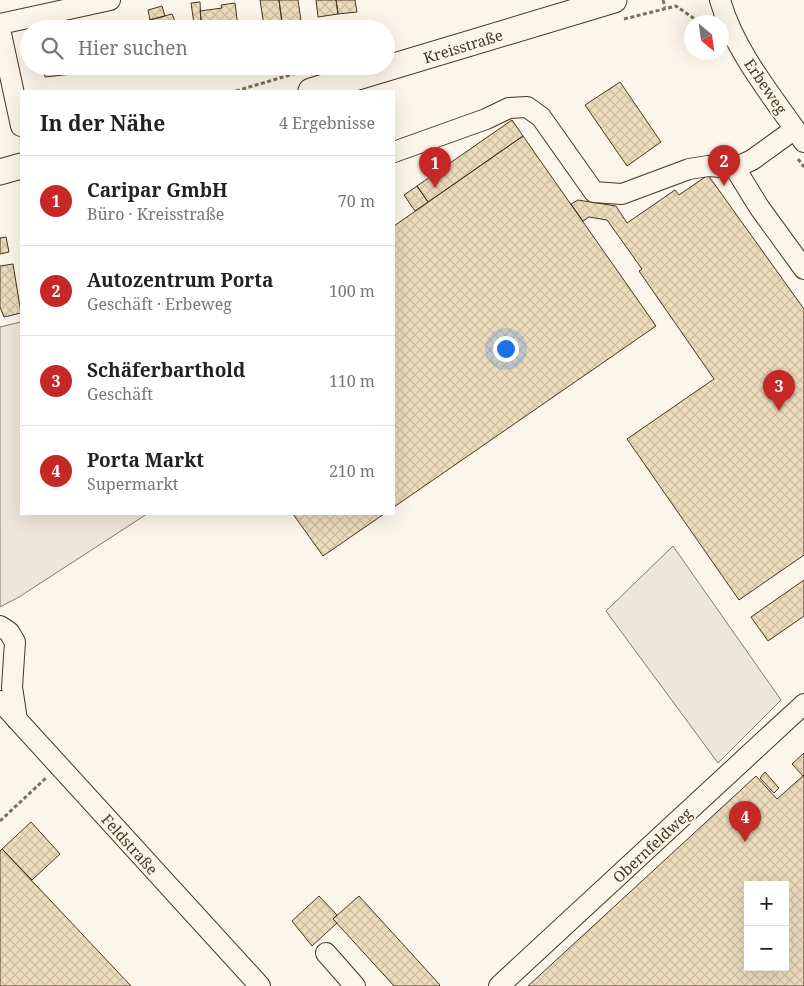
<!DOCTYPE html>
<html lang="de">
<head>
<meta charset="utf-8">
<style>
  body { margin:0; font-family:"Noto Serif",serif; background:#f2f2f2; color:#222 }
  .controls { position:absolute; right:15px; bottom:15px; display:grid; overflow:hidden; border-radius:0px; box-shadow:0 5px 20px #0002 }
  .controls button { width:45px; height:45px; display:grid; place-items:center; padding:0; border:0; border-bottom:1px solid #e0e0e0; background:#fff; color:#222; font:25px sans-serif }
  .compass { position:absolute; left:684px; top:15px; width:45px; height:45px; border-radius:50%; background:#fff; box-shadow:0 5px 20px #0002; rotate:151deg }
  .you { position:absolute; left:505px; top:348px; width:18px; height:18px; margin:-12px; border:4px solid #fff; border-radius:50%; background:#1a73e8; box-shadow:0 0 0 8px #1a73e833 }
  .badge { display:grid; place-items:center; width:32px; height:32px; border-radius:50%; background:#c62828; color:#fff; font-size:16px; font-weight:700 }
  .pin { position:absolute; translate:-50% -41px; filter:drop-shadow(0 1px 2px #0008) }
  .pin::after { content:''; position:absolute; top:26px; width:18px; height:15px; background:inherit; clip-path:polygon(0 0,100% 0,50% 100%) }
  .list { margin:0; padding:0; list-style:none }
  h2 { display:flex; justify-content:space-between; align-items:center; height:65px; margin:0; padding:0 20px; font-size:21px }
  h2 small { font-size:16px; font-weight:400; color:#767676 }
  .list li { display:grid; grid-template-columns:32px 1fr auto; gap:15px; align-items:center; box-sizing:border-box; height:90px; padding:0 20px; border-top:1px solid #e0e0e0 }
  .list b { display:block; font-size:19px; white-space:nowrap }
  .list p { margin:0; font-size:16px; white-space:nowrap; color:#767676 }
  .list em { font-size:16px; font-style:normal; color:#767676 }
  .icon { flex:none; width:28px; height:28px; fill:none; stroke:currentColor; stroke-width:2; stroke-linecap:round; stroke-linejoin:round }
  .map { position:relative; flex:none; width:804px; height:986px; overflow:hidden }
  .search { position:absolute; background:#fff; box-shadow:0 5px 20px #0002; left:20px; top:20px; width:375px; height:55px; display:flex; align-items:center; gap:12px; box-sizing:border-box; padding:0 18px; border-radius:28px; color:#767676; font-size:19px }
  .panel { position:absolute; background:#fff; box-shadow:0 5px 20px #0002; left:20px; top:90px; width:375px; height:425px; border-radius:0px }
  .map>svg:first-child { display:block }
  .green { fill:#ede6d9; stroke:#887966 }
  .parking { fill:#ede7d9; stroke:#887966 }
  .building { fill:url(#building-cross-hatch); stroke:#4a3520; fill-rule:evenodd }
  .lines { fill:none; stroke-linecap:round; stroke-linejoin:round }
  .minor-casing { stroke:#4a3520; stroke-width:22 }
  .major-casing { stroke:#4a3520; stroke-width:27 }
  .path { stroke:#7f6f5c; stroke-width:3; stroke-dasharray:4 2.5; stroke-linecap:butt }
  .minor { stroke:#fbf6e9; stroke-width:20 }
  .major { stroke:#fbf6e9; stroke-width:25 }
  .labels { text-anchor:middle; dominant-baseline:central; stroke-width:4; stroke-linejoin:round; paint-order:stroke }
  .street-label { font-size:15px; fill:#4a3520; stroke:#fbf6e9 }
</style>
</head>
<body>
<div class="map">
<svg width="804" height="986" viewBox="0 0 804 986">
  <defs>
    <pattern id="building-cross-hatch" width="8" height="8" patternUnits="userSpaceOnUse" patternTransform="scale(1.25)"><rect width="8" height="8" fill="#ecdcbc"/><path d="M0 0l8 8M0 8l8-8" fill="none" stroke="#ccbda1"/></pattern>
  </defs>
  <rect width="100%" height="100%" fill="#fbf6e9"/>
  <path class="green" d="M21,322V514H147L19,597L0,607V327Z"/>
  <path class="parking" d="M673,546L781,700L718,763L606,611Z"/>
  <path class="building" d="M260,0H279L282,23L264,26Z
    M279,0H298L301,21L282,23Z
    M316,0H336L338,14L318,17Z
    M336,0H355L357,12L338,14Z
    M200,2L201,23L194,24L191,3Z
    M235,3L238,27L202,29L200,11L222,8L221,5Z
    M162,6L165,16L150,20L148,10Z
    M172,14L177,26L176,29H152L149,20Z
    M43,66H71L72,74L45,77Z
    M162,66H179L180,69L164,73Z
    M620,82L661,142L627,166L585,105Z
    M512,120L523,136L428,202L417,186Z
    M523,136L656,326L394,507V226Z
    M708,175L804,309V555L739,600L627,439L714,379L639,271L642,269L607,220L589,217L583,221L571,204L578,200L616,206L627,223L675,190L679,195Z
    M417,186L428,202L415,211L404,195Z
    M6,237L9,252L0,254V238Z
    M13,264L21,313L4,317L0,307V266Z
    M293,514H384L323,556Z
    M804,580V616L768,641L751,617Z
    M804,753V775L803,776L792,764Z
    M765,772L779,788L774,793L760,778Z
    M804,775V986H528L756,776L777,799ZM748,885H785V967H748Z
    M31,822L60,854L32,880L2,849Z
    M2,849L131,986H0V851Z
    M319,896L337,915L333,919L337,923L312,946L292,921Z
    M359,896L440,985L439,986H394L333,919Z"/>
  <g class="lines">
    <g class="minor-casing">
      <path id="minor" d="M720,0C735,53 774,98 804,142
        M0,24L110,0
        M0,29L21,126
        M394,152L486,119L509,108L527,107L541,117L594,192L622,194L689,169L708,166L735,168L752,160L795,129
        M735,168L759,207L804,269
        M0,626L9,632L15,642L12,687L17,720
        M0,701L260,986
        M326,953L355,986
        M499,986L804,704"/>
    </g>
    <g class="major-casing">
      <path id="major" d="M311,91L614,0
        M0,172L21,166"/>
    </g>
    <path class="path" d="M663,0L665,7
      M624,19L676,6L699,22
      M236,91L300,72
      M798,159L804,167
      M0,821L47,777"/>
    <use href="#minor" class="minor"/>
    <use href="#major" class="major"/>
  </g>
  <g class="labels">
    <g class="street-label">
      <text transform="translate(463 46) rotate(-17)">Kreisstraße</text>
      <text transform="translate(766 86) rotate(56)">Erbeweg</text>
      <text transform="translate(130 844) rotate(48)">Feldstraße</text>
      <text transform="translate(652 845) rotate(-43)">Obernfeldweg</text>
    </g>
  </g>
</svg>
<div class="controls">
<button>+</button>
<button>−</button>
</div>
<svg class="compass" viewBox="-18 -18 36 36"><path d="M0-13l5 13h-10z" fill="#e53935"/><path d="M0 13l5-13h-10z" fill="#767676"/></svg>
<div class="you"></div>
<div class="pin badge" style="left:435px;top:188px">1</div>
<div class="pin badge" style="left:724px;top:186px">2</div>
<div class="pin badge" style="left:779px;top:411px">3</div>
<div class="pin badge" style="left:745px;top:842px">4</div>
<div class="search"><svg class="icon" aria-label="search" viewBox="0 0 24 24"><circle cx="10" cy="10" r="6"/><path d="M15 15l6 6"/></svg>Hier suchen</div>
<section class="panel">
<h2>In der Nähe<small>4 Ergebnisse</small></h2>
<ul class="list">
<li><span class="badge">1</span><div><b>Caripar GmbH</b><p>Büro · Kreisstraße</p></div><em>70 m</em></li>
<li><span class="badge">2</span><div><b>Autozentrum Porta</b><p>Geschäft · Erbeweg</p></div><em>100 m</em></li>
<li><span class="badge">3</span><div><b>Schäferbarthold</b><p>Geschäft</p></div><em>110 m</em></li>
<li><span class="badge">4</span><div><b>Porta Markt</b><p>Supermarkt</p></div><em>210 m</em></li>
</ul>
</section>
</div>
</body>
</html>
